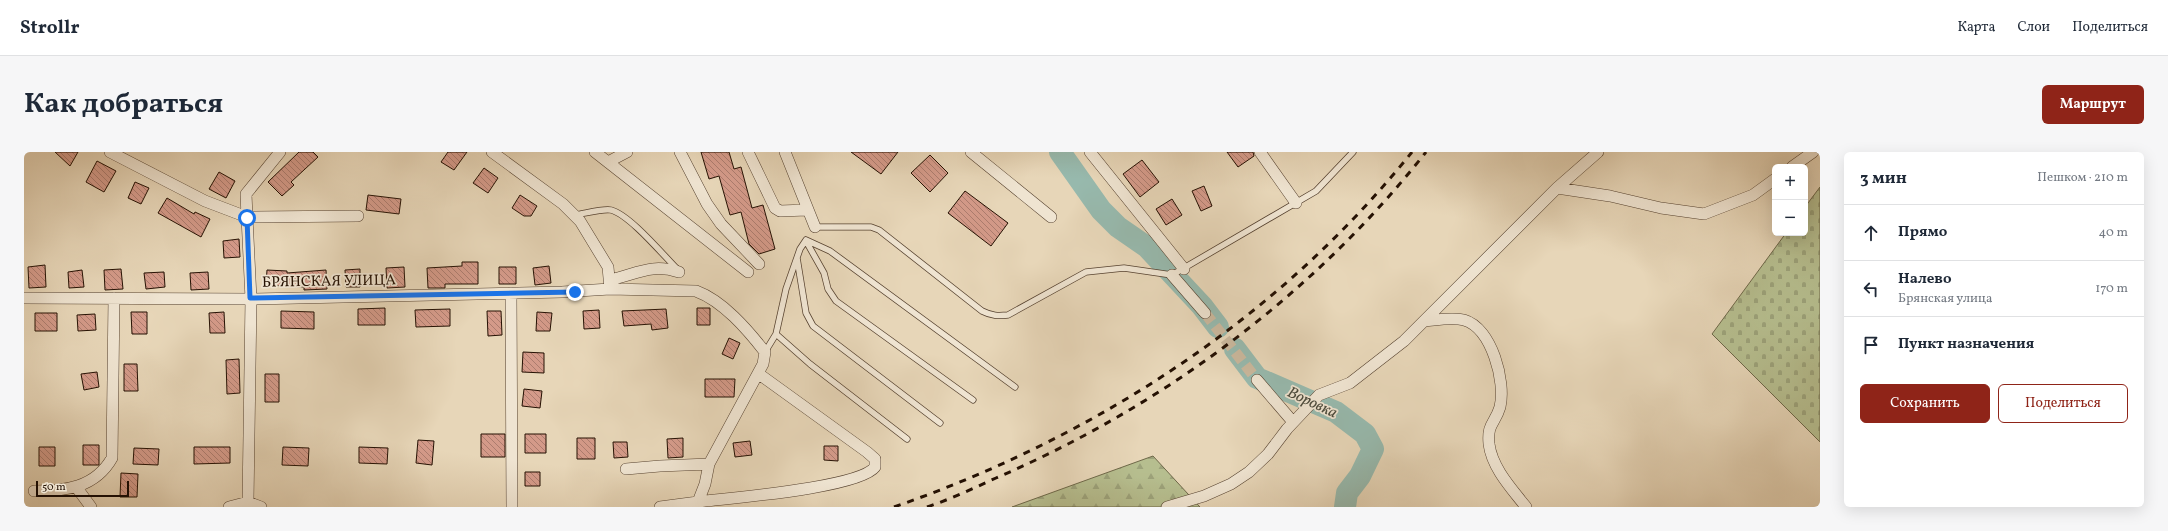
<!DOCTYPE html>
<html lang="ru">
<head>
<meta charset="utf-8">
<style>
  body { margin:0; font-family:Vollkorn,serif; background:#f6f6f7; color:#1f2937 }
  .controls { position:absolute; right:12px; top:12px; display:grid; overflow:hidden; border-radius:6px; box-shadow:0 4px 16px #0002 }
  .controls button { width:36px; height:36px; display:grid; place-items:center; padding:0; border:0; border-bottom:1px solid #e0e1e3; background:#fff; color:#1f2937; font:20px sans-serif }
  .scale { position:absolute; left:12px; bottom:10px; width:93px; box-sizing:border-box; padding-left:4px; border:2px solid #251103; border-top:0; font-size:11px; line-height:14px; white-space:nowrap; color:#251103; -webkit-text-stroke:3px #efe4d1; paint-order:stroke }
  .stop { position:absolute; width:12px; height:12px; margin:-9px; border:3px solid #1a73e8; border-radius:50%; background:#fff }
  .stop.end { background:#1a73e8; border-color:#fff; box-shadow:0 1px 4px #0008 }
  .list { margin:0; padding:0; list-style:none }
  h2 { display:flex; justify-content:space-between; align-items:center; height:52px; margin:0; padding:0 16px; font-size:17px }
  h2 small { font-size:13px; font-weight:400; color:#747a83 }
  .list li { display:grid; grid-template-columns:26px 1fr auto; gap:12px; align-items:center; box-sizing:border-box; height:56px; padding:0 16px; border-top:1px solid #e0e1e3 }
  .list b { display:block; font-size:15px; white-space:nowrap }
  .list p { margin:0; font-size:13px; white-space:nowrap; color:#747a83 }
  .list em { font-size:13px; font-style:normal; color:#747a83 }
  .actions { display:flex; gap:8px; padding:12px 16px }
  .actions a { flex:1; padding:9px 0; border:1px solid #8f2418; border-radius:6px; text-align:center; font-size:14px; color:#8f2418 }
  .actions .main { background:#8f2418; color:#fff }
  .icon { flex:none; width:22px; height:22px; fill:none; stroke:currentColor; stroke-width:2; stroke-linecap:round; stroke-linejoin:round }
  .map { position:relative; flex:none; width:1796px; height:355px; overflow:hidden; border-radius:6px }
  header { display:flex; align-items:center; gap:24px; box-sizing:border-box; height:56px; padding:0 20px; background:#fff; border-bottom:1px solid #e0e1e3 }
  header strong { font-size:19px }
  nav { display:flex; gap:22px; margin-inline-start:auto; font-size:14px }
  .intro { display:flex; align-items:center; justify-content:space-between; box-sizing:border-box; height:96px; padding:0 24px }
  h1 { margin:0; font-size:28px }
  .button { padding:10px 18px; border-radius:6px; background:#8f2418; color:#fff; font-size:14px; font-weight:700 }
  main { display:flex; gap:24px; padding:0 24px }
  aside { flex:1; background:#fff; border-radius:6px; box-shadow:0 4px 16px #0002 }
  .map>svg:first-child { display:block }
  .forest { fill:url(#forest-firs); stroke:#6e6849 }
  .cemetery { fill:url(#cemetery-stones); stroke:#6e6849 }
  .lines { fill:none; stroke-linecap:round; stroke-linejoin:round }
  .river { stroke:#97b9ad; stroke-width:22 }
  .building { fill:url(#building-back-hatch); stroke:#251103 }
  .minor-tunnel { stroke:#cab89d; stroke-width:11; stroke-dasharray:11 5.5; stroke-linecap:butt }
  .service-casing { stroke:#564230; stroke-width:7 }
  .minor-casing { stroke:#564230; stroke-width:12 }
  .service { stroke:#efe4d1; stroke-width:5.5 }
  .minor { stroke:#efe4d1; stroke-width:11 }
  .rail { stroke:#251103; stroke-width:3; stroke-dasharray:7 7; stroke-linecap:butt }
  .route { stroke:#1a73e8; stroke-width:5 }
  .labels { text-anchor:middle; dominant-baseline:central; stroke-width:3.5; stroke-linejoin:round; paint-order:stroke }
  .street-label { font-size:15px; fill:#251103; stroke:#efe4d1 }
  .water-label { font-size:16px; font-style:italic; fill:#4d4c3e; stroke:#efe4d1 }
</style>
</head>
<body>
<header>
<strong>Strollr</strong>
<nav><a>Карта</a><a>Слои</a><a>Поделиться</a></nav>
</header>
<div class="intro"><h1>Как добраться</h1><a class="button">Маршрут</a></div>
<main>
<div class="map">
<svg width="1796" height="355" viewBox="0 0 1796 355">
  <defs>
    <pattern id="forest-firs" width="22" height="20" patternUnits="userSpaceOnUse"><rect width="22" height="20" fill="#b6be8f"/><path d="M5 1l3.5 6h-7zM16 11l3.5 6h-7z" fill="#9ca27a"/></pattern>
    <pattern id="cemetery-stones" width="16" height="16" patternUnits="userSpaceOnUse"><rect width="16" height="16" fill="#b6be8f"/><path d="M2 7V4a2 2 0 0 1 4 0v3zM10 15v-3a2 2 0 0 1 4 0v3z" fill="#9ca27a"/></pattern>
    <pattern id="building-back-hatch" width="6" height="6" patternUnits="userSpaceOnUse"><rect width="6" height="6" fill="#d49a89"/><path d="M-1 5l2 2M0 0l6 6M5-1l2 2" fill="none" stroke="#ac7c6e"/></pattern>
  </defs>
  <rect width="100%" height="100%" fill="#e7d6b8"/>
  <filter id="stains"><feTurbulence type="fractalNoise" baseFrequency=".005" numOctaves="4"/><feColorMatrix values="0 0 0 0 .2 0 0 0 0 .09 0 0 0 0 .02 0 0 0 .5 -.17"/></filter>
  <radialGradient id="worn" r=".72"><stop offset=".6" stop-color="#630" stop-opacity="0"/><stop offset="1" stop-color="#630" stop-opacity=".3"/></radialGradient>
  <path class="forest" d="M1129,304L1176,355H988Z"/>
  <path class="cemetery" d="M1796,35V290L1688,182L1762,81H1781V55Z"/>
  <g class="lines">
    <path class="river" d="M1036,0L1077,58L1094,75L1123,95L1178,154L1194,175
      M1211,197L1233,226L1312,260L1341,282L1349,297L1336,324L1323,341L1321,355"/>
  </g>
  <path class="building" d="M31,0H54L46,14Z
    M275,0H289L294,5L267,30L270,33L258,44L244,30Z
    M424,0H443L430,18L417,10Z
    M677,0H705L710,17L717,15L728,56L739,53L751,97L735,102L725,92L717,60L706,63L695,24L685,27Z
    M827,0H874L857,22Z
    M1203,0H1229L1230,4L1214,15Z
    M906,3L924,21L906,40L887,21Z
    M1118,8L1135,30L1116,45L1099,22Z
    M73,9L92,19L80,40L62,30Z
    M460,16L474,26L464,41L449,31Z
    M195,20L211,29L202,46L185,37Z
    M111,30L125,36L117,52L104,46Z
    M1180,34L1188,54L1177,59L1168,39Z
    M941,39L984,71L967,94L924,61Z
    M344,43L377,47L375,62L342,58Z
    M496,43L513,54L507,64H500L488,56Z
    M143,46L170,62L171,60L186,67L177,85L134,61Z
    M1148,47L1158,63L1142,73L1132,57Z
    M215,87L216,105L200,106L199,89Z
    M438,110H454V132H421V136H404L403,116L438,114Z
    M21,113L22,135L5,136L4,115Z
    M525,114L527,131L511,133L509,116Z
    M380,115L381,135L363,136L362,116Z
    M475,115H492V132H475Z
    M97,117L99,137L81,138L80,118Z
    M336,117V135H322L321,118Z
    M58,118L60,135L45,136L44,120Z
    M243,118L263,119V121L302,118L303,137L280,138V135L242,133Z
    M140,120L141,135L122,137L120,121Z
    M184,120L185,137L167,138L166,121Z
    M361,156V173H334V157Z
    M673,156H686V173H673Z
    M426,157V174L392,175L391,158Z
    M642,157L644,176L628,178L627,172L600,174L598,159Z
    M575,158L576,176L560,177L559,159Z
    M257,159L290,160V177L257,176Z
    M463,159H477L478,183L464,184Z
    M107,160H123V182H108Z
    M200,160L201,181H186L185,161Z
    M513,160L528,161L526,179H512Z
    M11,161H33V179H11Z
    M71,162L72,178L54,179L53,163Z
    M705,186L716,191L709,207L698,202Z
    M499,200L520,201V221L498,220Z
    M215,207L216,241L203,242L202,208Z
    M100,212H113L114,239H100Z
    M73,220L75,235L60,238L57,222Z
    M241,222H255V250H241Z
    M681,227H711L710,245H681Z
    M500,237L518,239L516,256L498,254Z
    M457,282H481V305H457Z
    M501,282H522V301H501Z
    M553,286H571V307H553Z
    M659,286V305L644,306L643,287Z
    M394,288L410,289L408,313L392,311Z
    M726,289L728,303L711,305L709,291Z
    M589,290H603L604,305L590,306Z
    M59,293H75V313H59Z
    M800,294H814V309L800,308Z
    M15,295H31V314H15Z
    M170,295H206V311L170,312Z
    M259,295L285,296L284,314L258,313Z
    M335,295L364,296L363,312L335,311Z
    M110,296L135,297L134,313L109,312Z
    M501,320H516V334H501Z
    M97,321L114,322L113,345H96Z"/>
  <g class="lines">
    <path class="minor-tunnel" d="M1181,161L1233,228"/>
    <g class="service-casing">
      <path id="service" d="M550,63C559,62 580,56 587,58C606,63 639,103 654,118
        M791,75H847L855,78L958,159C968,164 974,164 984,163L1062,120L1100,116L1148,123L1292,39L1329,0
        M782,88L806,99L991,235
        M782,89L800,121L804,137L812,149L949,248
        M773,106L782,161L789,174L916,271
        M752,182L786,212L883,287
        M741,200L752,182L762,137L776,97L782,88"/>
    </g>
    <g class="minor-casing">
      <path id="minor" d="M86,0L181,49L223,65L227,147L224,350
        M256,0L222,42L223,65L334,64
        M468,0L539,52L556,69L584,115L586,137
        M571,0L724,120
        M656,0L683,52L697,72L735,112
        M724,0L751,56L756,59L783,58
        M761,0L791,75
        M947,0L1027,65
        M1066,0L1160,117
        M1236,0L1272,51
        M584,10L603,0
        M1768,15L1789,0
        M1533,36L1586,44L1637,56L1680,62L1729,43L1751,27
        M1148,123L1181,161
        M586,128C613,122 627,111 655,120
        M487,141L488,355
        M0,146L227,147L538,140L586,137L672,139C699,149 723,177 741,200L739,212L685,312L681,332L674,350L636,355
        M1401,169C1413,168 1428,165 1440,168C1468,176 1482,230 1476,255C1471,272 1463,271 1465,292C1468,316 1488,337 1502,355
        M1233,228L1269,270
        M602,317L636,314L685,312
        M53,336L67,355
        M10,339C41,339 71,336 88,306L90,146
        M674,350C705,346 835,336 851,315V307L843,300L735,222
        M205,355L224,350L237,355
        M1143,355L1180,344L1207,332L1225,320L1244,302L1263,277L1295,243L1326,231L1380,189L1533,36L1574,0"/>
    </g>
    <use href="#service" class="service"/>
    <use href="#minor" class="minor"/>
    <path class="rail" d="M870,355C1071,285 1254,167 1388,0
      M903,355C927,347 950,336 972,326C1139,254 1289,143 1402,0"/>
  </g>
  <g class="lines">
    <path class="route" d="M223,66L226,146L551,140"/>
  </g>
  <g class="labels">
    <g class="street-label">
      <text transform="translate(305 130) rotate(-1)">БРЯНСКАЯ УЛИЦА</text>
    </g>
    <g class="water-label">
      <text transform="translate(1288 251) rotate(25)">Воровка</text>
    </g>
  </g>
  <rect width="100%" height="100%" filter="url(#stains)"/>
  <rect width="100%" height="100%" fill="url(#worn)"/>
</svg>
<div class="controls">
<button>+</button>
<button>−</button>
</div>
<div class="scale">50 m</div>
<div class="stop" style="left:223px;top:66px"></div>
<div class="stop end" style="left:551px;top:140px"></div>
</div>
<aside>
<h2>3 мин<small>Пешком · 210 m</small></h2>
<ul class="list">
<li><svg class="icon" aria-label="ahead" viewBox="0 0 24 24"><path d="M12 20V5M6 11l6-6 6 6"/></svg><div><b>Прямо</b></div><em>40 m</em></li>
<li><svg class="icon" aria-label="left" viewBox="0 0 24 24"><path d="M17 20v-9H6M10 6l-5 5 5 5"/></svg><div><b>Налево</b><p>Брянская улица</p></div><em>170 m</em></li>
<li><svg class="icon" aria-label="arrive" viewBox="0 0 24 24"><path d="M6 21V4h12l-3 4 3 4H6"/></svg><div><b>Пункт назначения</b></div></li>
</ul>
<div class="actions"><a class="main">Сохранить</a><a>Поделиться</a></div>
</aside>
</main>
</body>
</html>
